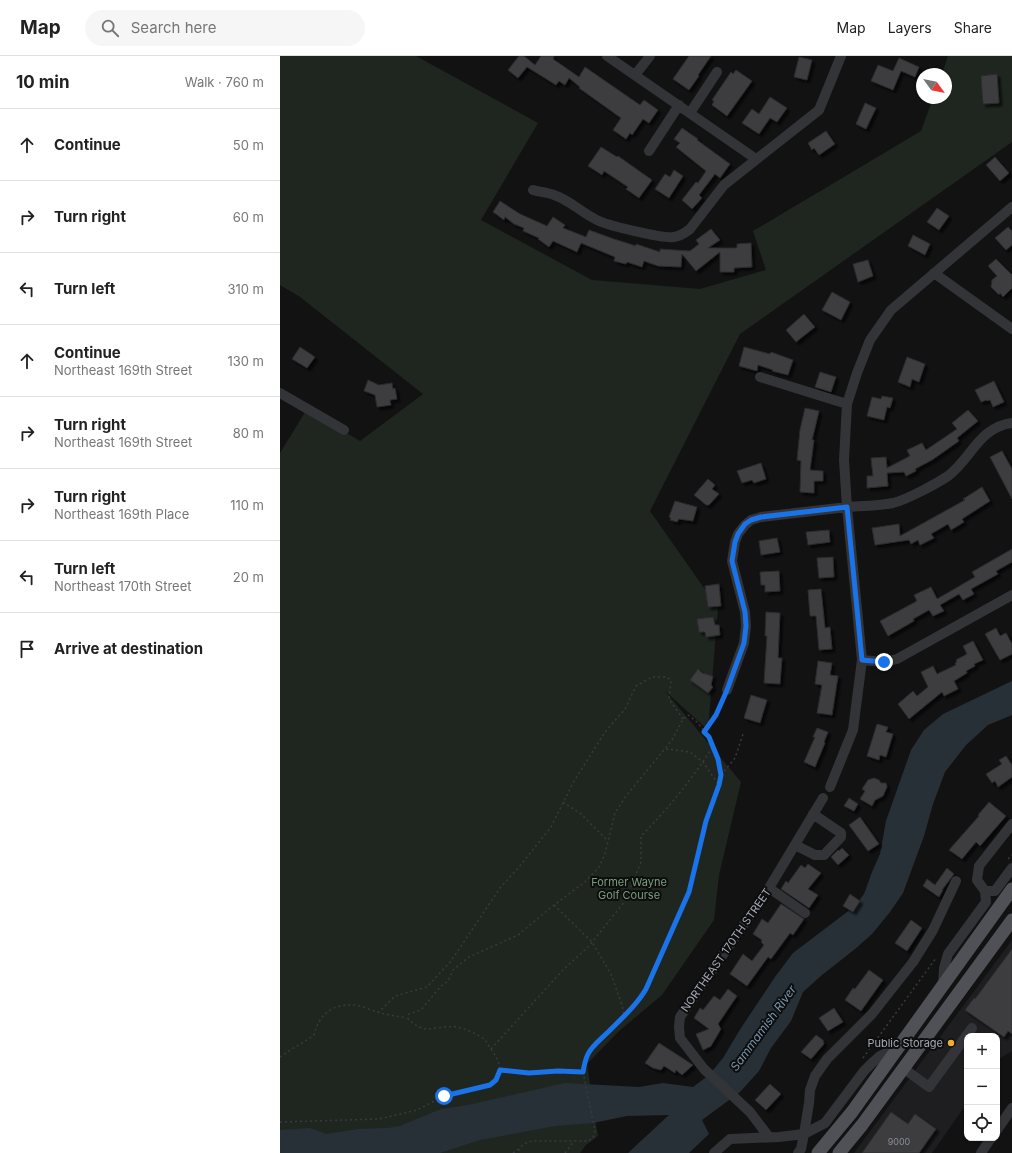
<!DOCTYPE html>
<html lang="en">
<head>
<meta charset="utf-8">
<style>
  body { margin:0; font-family:Inter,sans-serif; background:#f6f6f6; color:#222 }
  .controls { position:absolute; right:12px; bottom:12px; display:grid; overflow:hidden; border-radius:8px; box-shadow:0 1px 3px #0004 }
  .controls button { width:36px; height:36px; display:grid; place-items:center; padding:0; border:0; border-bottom:1px solid #e0e0e0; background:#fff; color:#222; font:20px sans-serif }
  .compass { position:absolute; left:636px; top:12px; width:36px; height:36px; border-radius:50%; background:#fff; box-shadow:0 1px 3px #0004; rotate:123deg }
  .stop { position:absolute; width:12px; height:12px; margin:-9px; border:3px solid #1a73e8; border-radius:50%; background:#fff }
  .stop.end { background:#1a73e8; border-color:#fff; box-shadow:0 1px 4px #0008 }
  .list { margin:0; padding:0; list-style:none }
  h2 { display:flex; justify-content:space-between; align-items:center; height:52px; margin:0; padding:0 16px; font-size:17px }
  h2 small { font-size:13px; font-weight:400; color:#767676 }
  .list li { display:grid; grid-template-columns:26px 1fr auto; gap:12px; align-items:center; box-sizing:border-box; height:72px; padding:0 16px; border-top:1px solid #e0e0e0 }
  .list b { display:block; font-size:15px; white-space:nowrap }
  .list p { margin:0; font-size:13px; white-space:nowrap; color:#767676 }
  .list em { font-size:13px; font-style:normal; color:#767676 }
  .icon { flex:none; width:22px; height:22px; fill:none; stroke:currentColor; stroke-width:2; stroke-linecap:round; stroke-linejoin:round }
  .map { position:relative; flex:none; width:732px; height:1097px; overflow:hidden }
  header { display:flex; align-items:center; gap:24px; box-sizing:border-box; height:56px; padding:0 20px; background:#fff; border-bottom:1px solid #e0e0e0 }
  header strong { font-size:19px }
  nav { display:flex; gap:22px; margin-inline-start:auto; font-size:14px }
  .search { width:280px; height:36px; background:#f6f6f6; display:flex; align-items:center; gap:10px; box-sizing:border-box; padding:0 14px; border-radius:22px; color:#767676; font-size:15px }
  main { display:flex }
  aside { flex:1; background:#fff }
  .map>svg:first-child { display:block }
  .built { fill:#1e1e20 }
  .green { fill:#1e261f }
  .water { fill:#283037 }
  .building { fill:#3c3d40; stroke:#2c2c2f; filter:url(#shadow) }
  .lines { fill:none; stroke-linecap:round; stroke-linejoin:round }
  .path { stroke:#393a3f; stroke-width:1.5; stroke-dasharray:2 3; stroke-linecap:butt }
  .minor { stroke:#333438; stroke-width:10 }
  .major { stroke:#4f5157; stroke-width:13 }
  .route { stroke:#1a73e8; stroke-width:5 }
  .poi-dot { fill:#f1ad2c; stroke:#0d0d0e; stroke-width:1.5 }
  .labels { text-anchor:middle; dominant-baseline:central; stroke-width:4; stroke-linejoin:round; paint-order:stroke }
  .number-label { font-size:9px; fill:#898d97 }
  .park-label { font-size:11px; fill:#7a9f7c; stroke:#0d0d0e }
  .street-label { font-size:11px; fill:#a3a8b4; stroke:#0d0d0e }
  .poi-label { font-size:11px; fill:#a3a8b4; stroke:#0d0d0e; text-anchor:end }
  .water-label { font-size:12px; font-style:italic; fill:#7997af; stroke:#0d0d0e }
</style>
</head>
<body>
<header>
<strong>Map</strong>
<div class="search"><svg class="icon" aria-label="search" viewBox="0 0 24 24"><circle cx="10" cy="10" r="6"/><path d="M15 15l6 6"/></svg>Search here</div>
<nav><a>Map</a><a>Layers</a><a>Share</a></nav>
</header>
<main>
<aside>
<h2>10 min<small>Walk · 760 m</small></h2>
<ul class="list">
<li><svg class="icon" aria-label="ahead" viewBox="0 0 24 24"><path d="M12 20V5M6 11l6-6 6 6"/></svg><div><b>Continue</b></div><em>50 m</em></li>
<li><svg class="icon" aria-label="right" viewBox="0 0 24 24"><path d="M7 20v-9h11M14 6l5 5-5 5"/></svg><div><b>Turn right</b></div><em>60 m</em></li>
<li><svg class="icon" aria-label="left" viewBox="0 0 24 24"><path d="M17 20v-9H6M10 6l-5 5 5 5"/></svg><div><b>Turn left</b></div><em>310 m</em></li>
<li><svg class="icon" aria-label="ahead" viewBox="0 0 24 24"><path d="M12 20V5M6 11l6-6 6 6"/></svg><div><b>Continue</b><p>Northeast 169th Street</p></div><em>130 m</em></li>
<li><svg class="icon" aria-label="right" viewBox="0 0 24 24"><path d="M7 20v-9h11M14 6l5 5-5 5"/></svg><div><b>Turn right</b><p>Northeast 169th Street</p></div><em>80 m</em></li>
<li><svg class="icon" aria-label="right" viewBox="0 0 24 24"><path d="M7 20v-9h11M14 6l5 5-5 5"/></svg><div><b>Turn right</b><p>Northeast 169th Place</p></div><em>110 m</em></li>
<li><svg class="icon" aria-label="left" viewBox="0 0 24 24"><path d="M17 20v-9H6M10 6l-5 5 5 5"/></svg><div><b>Turn left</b><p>Northeast 170th Street</p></div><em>20 m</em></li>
<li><svg class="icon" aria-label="arrive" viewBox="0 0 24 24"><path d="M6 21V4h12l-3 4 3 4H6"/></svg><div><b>Arrive at destination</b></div></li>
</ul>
</aside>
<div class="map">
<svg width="732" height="1097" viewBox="0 0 732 1097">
  <defs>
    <filter id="shadow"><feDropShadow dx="3" dy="3" stdDeviation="1" flood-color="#0009"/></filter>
  </defs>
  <rect width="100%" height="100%" fill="#121213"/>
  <path class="built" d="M732,884V995L717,1004V980H687V1047L652,1097H574Z"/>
  <path class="green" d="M0,0H136L258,67L201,164L312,224L420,233L486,214L473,175L641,75L653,42H666V18H662L668,0H732V86L460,278L370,455L438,552L428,674L385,635L461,726L439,819L434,864L382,939L338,976L307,1008L318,1080L306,1089L300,1097H0V397L27,353L80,385L143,338L20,241L0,229Z"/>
  <path class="water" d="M732,625V659L708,669L686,689L665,716L653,748L644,780L623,837L610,856L592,878L575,893L542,919L523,936L511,965L491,992L479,1015L460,1036L422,1064L429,1078L409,1097H348L389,1059L347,1060L313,1067L275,1070L200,1084L160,1097H0V1074L30,1072L46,1078L78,1073L108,1072L120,1070L161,1053L188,1049L285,1027L359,1031L383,1027L413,1031L429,1019L443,1002L461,972L495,921L513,897L575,850L584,838L592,816L600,798L606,765L631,694L644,674L663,658Z"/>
  <path class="building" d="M239,0H244L255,9L261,0H274L273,3L299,21L305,11L360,49L364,44L378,54L369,67L363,63L352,79L350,77L346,83L333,74L341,62L299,32L300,31L289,22L285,29L279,25L276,29L247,11L238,22L228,14Z
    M409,0H431L418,19L419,20L409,34L393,23Z
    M519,1L532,4L527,24L514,21Z
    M619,2L639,11L635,21L621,15L613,34L591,25L598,9L613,15Z
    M456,14L472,25L447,60L432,49L434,45L432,44L451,16L453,18Z
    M717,18L719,47L703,48L701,20Z
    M490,41L507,52L497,66L490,62L479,78L462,67L472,53L479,58Z
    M585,47L596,52L586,73L576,68Z
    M402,72L418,83L417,84L450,108L440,122L435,118L419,139L422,142L412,153L402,144L416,126L418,127L426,115L396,91L400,87L394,83Z
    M546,75L555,88L539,99L534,92L532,94L528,87Z
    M321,91L337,101L338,100L372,124L359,142L346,133L348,131L324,115L322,119L308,110Z
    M715,101L729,117L720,125L706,109Z
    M394,114L403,120L389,142L375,133L385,118L390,121Z
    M220,145L240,158L267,170L273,161L285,169L283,172L306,181L309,174L334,183L356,190V188L380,196V193L410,195L419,188L416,184L431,173L440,184L428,192H457V188L471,187L472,211L454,212V216H440V196L416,215L402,198L401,211L378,210L364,205L362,211L347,206L346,208L334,205L335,201L301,187L297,196L273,185L269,191L258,183L259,182L243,175L244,172L234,168L225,161L224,164L213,156Z
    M657,152L669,160L659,174L647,166Z
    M728,171L732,175V189L726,194L715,182Z
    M633,179L650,188L645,199L628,190Z
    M716,203L732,219V232L723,241L720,237L719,239L711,231L712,224L717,220L708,210Z
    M588,204L593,220L578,226L573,208Z
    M552,236L570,246L561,264L542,254Z
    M524,258L535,271L516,286L506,274Z
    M20,291L35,301L27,312L12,303Z
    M464,291L490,298L491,296L513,304L508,319L492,315L493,314L478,309L477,315L459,310Z
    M627,301L645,308L639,326L632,323L630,331L618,326Z
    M540,316L556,321L551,336L535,331Z
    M88,324L99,329L112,327L113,333L115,332L117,343L110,344L111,349L97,351L95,339L84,335Z
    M714,325L724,346L713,351L710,344L707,345V344L701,346L695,334Z
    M602,340L613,342L610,352L607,351L604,364L587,360L592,341L601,343Z
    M525,352L539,355L532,384H534L530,414L543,415V425H534V437L520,436L521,405L517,404L520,374Z
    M688,354L698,365L677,382L679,385L652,404L635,413L636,415L626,420L624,416L607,417L608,430L587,432V420H593L591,402L606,401L607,412L630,400L627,394L642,387L646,394L677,373L672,367Z
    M722,395L732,413V443L710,401Z
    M481,407L486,423L474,427L472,424L462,427L457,415Z
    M428,423L435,429L432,433L439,438L429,449H426L414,439Z
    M702,431L710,445L682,463L684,466L671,474L668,468L651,478L654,482L640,489L638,484L631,488L629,484L595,489L592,472L619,468L620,480L685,444L683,443Z
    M395,445L417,451L413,465L399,463L397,466L390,464L391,462L389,461Z
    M549,474L550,486L528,489L526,476Z
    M497,482L500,496L481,499L479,485Z
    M732,493V506L716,515L718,518L691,533L694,538L683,544L679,538L660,549L664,555L653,560L649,554L633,563L634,565L608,580L600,565L637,545L634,539L651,531L657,543L695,521L692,516Z
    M553,501L554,521L539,522L537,502Z
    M499,515L500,535L485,536V529H481L480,516Z
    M439,528L441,550L428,551L425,530Z
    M541,533L545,572L550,571L552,593L539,594L536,560H530L528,534Z
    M486,556L500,557L498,602H502L500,628L484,627L487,580H485Z
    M433,561L435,569H439L440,579L426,581L425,576H419L417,563Z
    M716,572L720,580L726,577L732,588V598L720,604L705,578Z
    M693,585L703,604L694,608L695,610L686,615L687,617L674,625L678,633L664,640L662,636L629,663L618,648L633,635L637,640L648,631L641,616L653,610L657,618L676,609L675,607L677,606L676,604L687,598L683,590Z
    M538,605L552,607L550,619L558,620L552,659L537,657L542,629L535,628Z
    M418,613L422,617L433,620L431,629L433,631L428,637L410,624Z
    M471,639L487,644L480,667L464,662Z
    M597,668L608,671L606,676L613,678L606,701L600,699L599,704L587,700Z
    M537,672L548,676L544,686L545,687L535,711L524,706L535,681H533Z
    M726,700L732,709V721L718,731L715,725L712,727L706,718L722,708L719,704Z
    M594,722L599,724L601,727H606L607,731L603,740L595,744L592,750L580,743L585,735L582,733L588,724Z
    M569,742L578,748L574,755L564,750Z
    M709,746L726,760L700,790L696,786L682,803L669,794L699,760L698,759Z
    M580,761L599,788L588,795L569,769Z
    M562,792L569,799L558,809L551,801L558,794L559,795Z
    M528,808L541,817L528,833L538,839L529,852L501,833L506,825L508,827L521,809L525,812Z
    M667,812L674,818L662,834H663L659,841L643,830L647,823L655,829Z
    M570,838L580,845L573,856L563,850Z
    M501,848L524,863L513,879L510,877L491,903L488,901L467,930L450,918L463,898L472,905L484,889L481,886L482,884L473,878L482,863L488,867Z
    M631,864L642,872L627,895L615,887Z
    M732,893V978L728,975L724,981L685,954L694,942L695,943Z
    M589,914L603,924L581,955L565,944L573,932L575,933Z
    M448,933L457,940L438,968L441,973L431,990L423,994L416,978L429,973L414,962L420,952L423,954L434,940L440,944Z
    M554,952L563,966L548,975L539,962Z
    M536,979L543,984L544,988L531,1003L521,996Z
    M379,987L393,996L413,1009L402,1019L396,1014L395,1017L384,1010L381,1014L373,1012L365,1007Z
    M490,1028L501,1038L486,1054L475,1044Z
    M611,1056L628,1068L635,1058L656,1073L639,1097H582Z"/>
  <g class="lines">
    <path class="path" d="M425,676L436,659L443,643
      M386,693L410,696L423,706L438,728
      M441,719L455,702L463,678
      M283,746L301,758L328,785
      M728,803L732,799
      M274,849L312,886L331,918L342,949L344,960
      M98,957L115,940L147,931L171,905L220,832L239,811L271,771L294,725L325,676L345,653L356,630L372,621H387L391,625L389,643L403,663
      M211,993L282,915L309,890L345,845L361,806V780C388,753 412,723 432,692
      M0,1001C11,993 23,987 34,979C39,959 51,948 73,949C81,949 90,954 97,956C107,959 117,960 127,962
      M583,1002L656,902
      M220,1014L249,1017L278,1015L303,1016
      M0,1066L99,1063L137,1054L164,1040L210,1029C225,1017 220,1005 210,992C208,989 207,986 205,984C198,978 186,973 177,971C173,970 169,971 165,971C146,973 143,976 128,963L129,958L141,954L160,931L168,925L173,914L189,901L238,879L274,849L305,826L319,811L325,798L335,757L346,740L392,684L403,663L408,659L417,666L429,681L438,703L441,719L439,729L426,765L409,836L366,933L359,945L352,952L314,989L308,998L304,1006L303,1016L315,1075L313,1082L308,1085H252L243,1088L237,1097
      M233,1097L238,1093
      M285,1097L294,1085"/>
    <path class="minor" d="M327,0L476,103
      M355,19L370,0
      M410,57L437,16
      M369,95L399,49
      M253,134C259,136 267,136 274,139C290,144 303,158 319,165C330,170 384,183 394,181C401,180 405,177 410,173L444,129L539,54L561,0
      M654,217L732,273
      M480,321L567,348
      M0,337L64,374
      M582,604L567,451C582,450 598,450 613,447C626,444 656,428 668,420C691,403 699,371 732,367
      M447,634L464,587L466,570L465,556L452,505L455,486L458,478L465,469L471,464L481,461L567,451L564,404L567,348L577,317L590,284L611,254L732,151
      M550,731L573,674L582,604L604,606L617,603L732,539
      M515,789L535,799H544L561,781V777L533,758
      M489,832L525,857
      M705,835L697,824L699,810L732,768
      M663,929L664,912L668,898L706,846L705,835H715L732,812
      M623,1012L649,1031L692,972
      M717,1074L732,1052
      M489,1081L470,1056L424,1013L407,991L400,982L399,971L400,961L489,832L543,742
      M434,1097L450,1083L499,1081L524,1078L529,1047L530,1034L535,1020L547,1003L592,958L633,906L653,874L676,825
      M518,1097L521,1093L524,1078L545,1067L584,1015L592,1007L600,1000L617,992
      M701,1097L711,1082"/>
    <path class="major" d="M538,1097L572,1056L732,833
      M559,1097L582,1069L732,864"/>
  </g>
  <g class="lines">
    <path class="route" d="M164,1040L210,1029L216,1024L220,1014L249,1017L278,1015L303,1016C304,1010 305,1004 308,998C312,990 320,984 327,977C341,963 356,950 366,933L409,836L426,765L439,729L441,719L438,703L429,681L424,676L436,659L447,634L464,587L466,570L465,556L452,505L455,486L458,478L465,468L471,464L481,461L567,451L582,604L604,606"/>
  </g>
  <circle class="poi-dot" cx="671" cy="987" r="4"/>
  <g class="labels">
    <g class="number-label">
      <text x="619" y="1085">9000</text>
    </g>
    <g class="park-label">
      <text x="349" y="826">Former Wayne<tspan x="349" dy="13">Golf Course</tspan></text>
    </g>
    <g class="street-label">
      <text transform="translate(446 894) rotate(-55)">NORTHEAST 170TH STREET</text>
    </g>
    <g class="poi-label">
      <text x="663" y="987">Public Storage</text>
    </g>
    <g class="water-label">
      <text transform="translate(483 972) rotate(-54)">Sammamish River</text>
    </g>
  </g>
</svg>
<div class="controls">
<button>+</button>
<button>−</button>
<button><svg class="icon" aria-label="locate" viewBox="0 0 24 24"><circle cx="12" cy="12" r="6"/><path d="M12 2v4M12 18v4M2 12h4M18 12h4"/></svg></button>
</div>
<svg class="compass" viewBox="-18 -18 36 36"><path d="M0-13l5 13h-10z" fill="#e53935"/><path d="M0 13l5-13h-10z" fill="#767676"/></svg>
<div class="stop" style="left:164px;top:1040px"></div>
<div class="stop end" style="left:604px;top:606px"></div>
</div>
</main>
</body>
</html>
